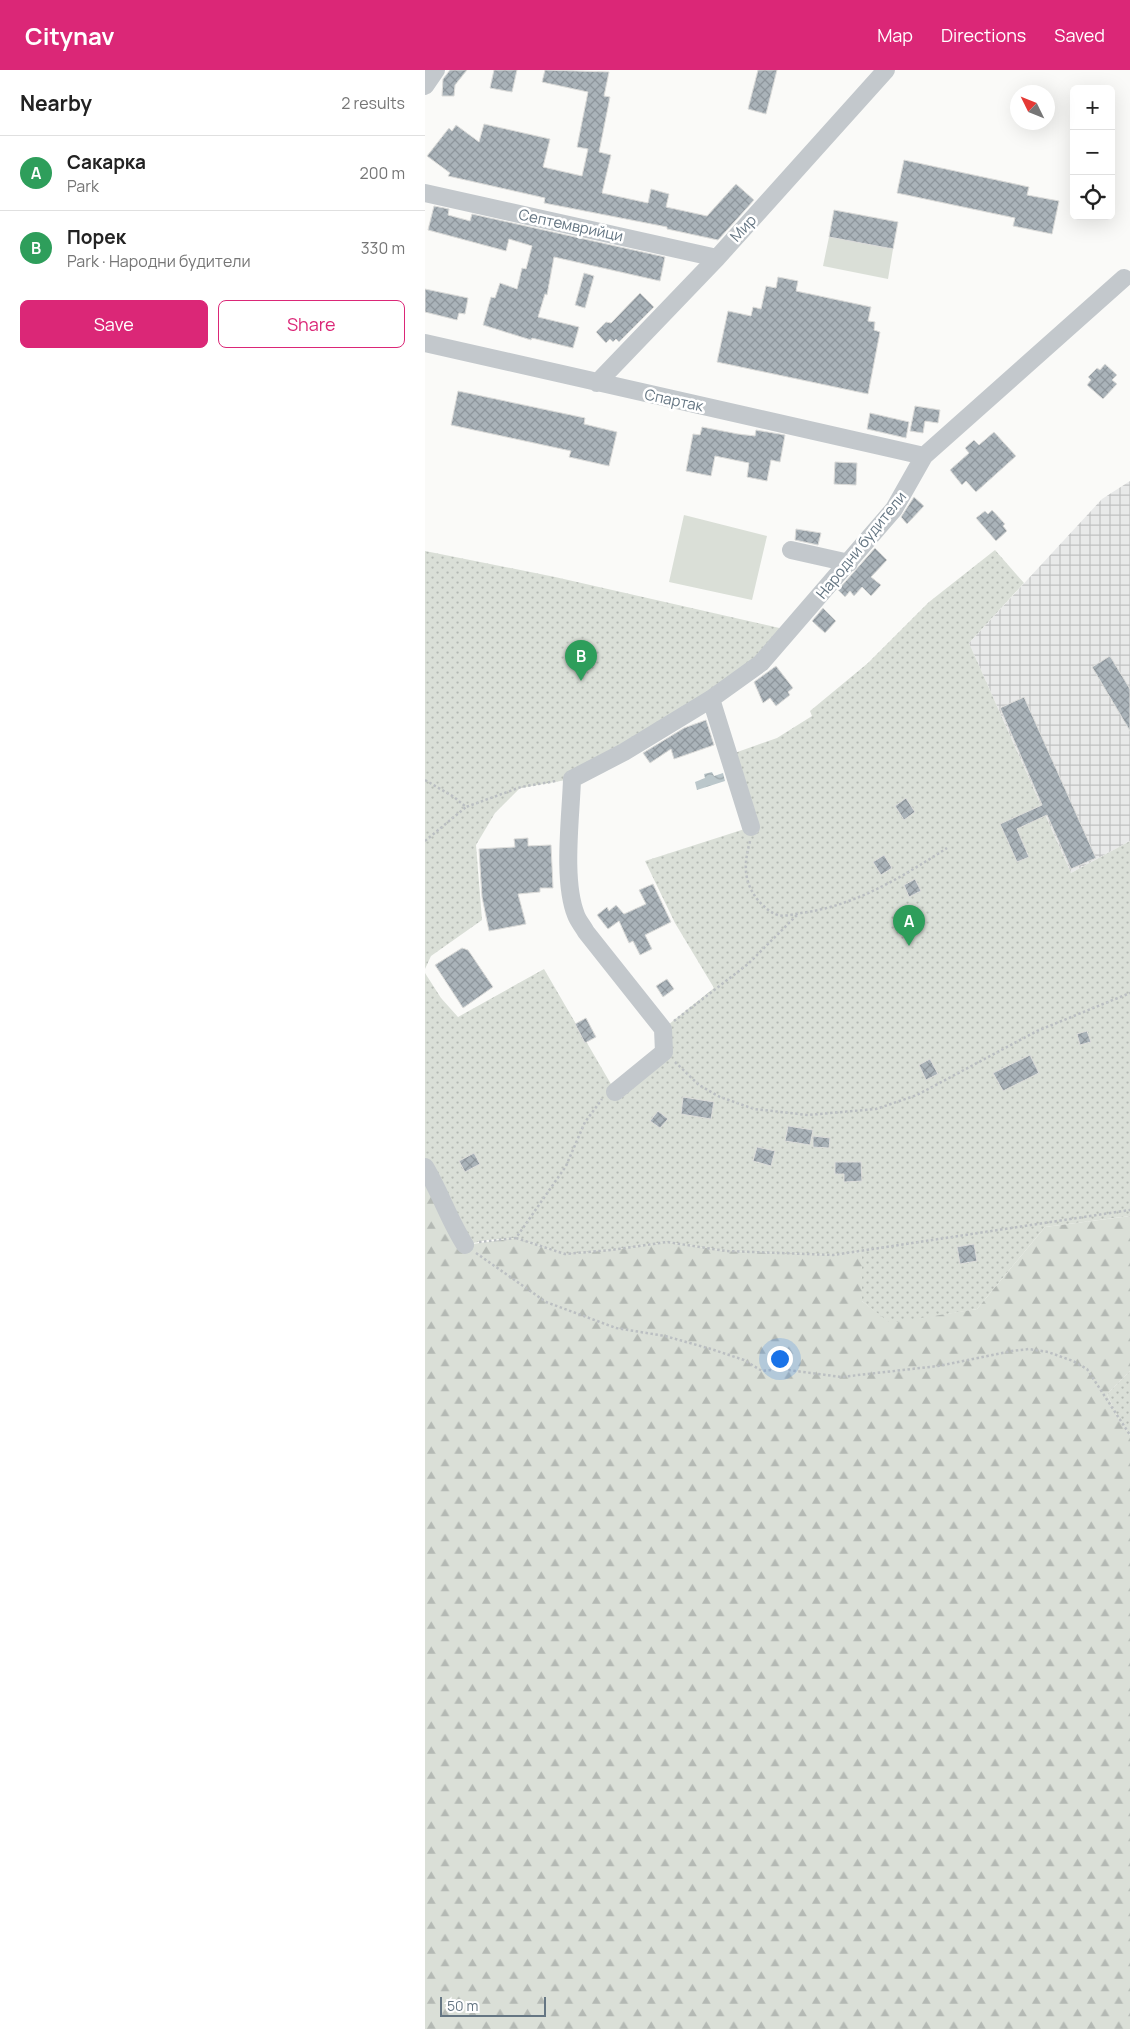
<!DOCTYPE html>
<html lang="en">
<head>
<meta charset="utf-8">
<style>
  body { margin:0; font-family:Manrope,sans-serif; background:#f6f6f6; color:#222 }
  .controls { position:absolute; right:15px; top:15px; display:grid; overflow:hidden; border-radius:8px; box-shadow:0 5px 20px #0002 }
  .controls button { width:45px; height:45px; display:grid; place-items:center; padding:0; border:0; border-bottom:1px solid #e0e0e0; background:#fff; color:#222; font:25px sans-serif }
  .compass { position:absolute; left:585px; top:15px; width:45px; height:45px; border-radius:50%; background:#fff; box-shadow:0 5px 20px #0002; rotate:313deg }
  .scale { position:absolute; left:15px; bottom:12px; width:106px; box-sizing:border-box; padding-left:5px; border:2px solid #657683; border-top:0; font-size:14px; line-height:18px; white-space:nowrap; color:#657683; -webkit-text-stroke:4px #fff; paint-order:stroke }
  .you { position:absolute; left:354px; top:1288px; width:18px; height:18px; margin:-12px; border:4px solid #fff; border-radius:50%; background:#1a73e8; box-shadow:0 0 0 8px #1a73e833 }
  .badge { display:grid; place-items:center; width:32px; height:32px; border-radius:50%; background:#db2777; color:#fff; font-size:16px; font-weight:700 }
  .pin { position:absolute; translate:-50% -41px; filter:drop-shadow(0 1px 2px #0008) }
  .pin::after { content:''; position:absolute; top:26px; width:18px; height:15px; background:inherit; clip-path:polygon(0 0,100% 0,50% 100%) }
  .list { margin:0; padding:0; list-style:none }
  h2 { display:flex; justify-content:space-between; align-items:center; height:65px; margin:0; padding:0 20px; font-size:21px }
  h2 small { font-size:16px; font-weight:400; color:#767676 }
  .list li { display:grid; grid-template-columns:32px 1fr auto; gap:15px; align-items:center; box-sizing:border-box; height:75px; padding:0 20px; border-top:1px solid #e0e0e0 }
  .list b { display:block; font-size:19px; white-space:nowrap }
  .list p { margin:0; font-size:16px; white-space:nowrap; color:#767676 }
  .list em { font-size:16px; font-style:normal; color:#767676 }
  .actions { display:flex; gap:10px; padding:15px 20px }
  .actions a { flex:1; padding:11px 0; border:1px solid #db2777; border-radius:8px; text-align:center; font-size:18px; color:#db2777 }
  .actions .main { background:#db2777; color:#fff }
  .icon { flex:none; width:28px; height:28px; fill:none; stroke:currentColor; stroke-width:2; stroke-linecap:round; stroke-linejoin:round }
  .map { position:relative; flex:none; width:705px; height:1959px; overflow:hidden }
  header { display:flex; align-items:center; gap:30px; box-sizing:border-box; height:70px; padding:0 25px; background:#db2777; color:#fff }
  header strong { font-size:24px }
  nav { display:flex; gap:28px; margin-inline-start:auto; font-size:18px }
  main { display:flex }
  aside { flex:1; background:#fff }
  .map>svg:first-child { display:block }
  .industrial { fill:url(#industrial-grid) }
  .green { fill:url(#green-dots) }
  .forest { fill:url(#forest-firs) }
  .pitch { fill:#dadfd7 }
  .water { fill:url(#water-waves) }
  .building { fill:url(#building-cross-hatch); stroke:#dcdcda }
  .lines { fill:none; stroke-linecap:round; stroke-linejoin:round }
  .path { stroke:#bbbfc2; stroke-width:2.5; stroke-dasharray:2.5 2.5; stroke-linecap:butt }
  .minor { stroke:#c3c8cc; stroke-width:18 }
  .labels { text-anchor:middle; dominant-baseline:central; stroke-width:5; stroke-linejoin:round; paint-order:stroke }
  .street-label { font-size:15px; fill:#657683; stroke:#fff }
</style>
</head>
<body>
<header>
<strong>Citynav</strong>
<nav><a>Map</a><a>Directions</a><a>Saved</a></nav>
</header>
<main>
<aside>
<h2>Nearby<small>2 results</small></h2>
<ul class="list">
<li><span class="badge" style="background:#2e9e5b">A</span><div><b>Сакарка</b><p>Park</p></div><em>200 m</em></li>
<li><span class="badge" style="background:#2e9e5b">B</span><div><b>Порек</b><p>Park · Народни будители</p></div><em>330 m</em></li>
</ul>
<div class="actions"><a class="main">Save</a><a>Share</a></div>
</aside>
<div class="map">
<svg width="705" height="1959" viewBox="0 0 705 1959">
  <defs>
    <pattern id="industrial-grid" width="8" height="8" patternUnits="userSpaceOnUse" patternTransform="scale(1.25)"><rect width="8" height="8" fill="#e8e9e9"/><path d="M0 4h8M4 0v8" fill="none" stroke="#c0c1c2"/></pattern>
    <pattern id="green-dots" width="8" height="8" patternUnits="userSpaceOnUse" patternTransform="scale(1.25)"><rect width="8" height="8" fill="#dadfd7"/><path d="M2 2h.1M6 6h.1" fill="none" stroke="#b4b9b4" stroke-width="1.8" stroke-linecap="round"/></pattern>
    <pattern id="forest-firs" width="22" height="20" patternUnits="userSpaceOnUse" patternTransform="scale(1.25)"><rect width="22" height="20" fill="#dadfd7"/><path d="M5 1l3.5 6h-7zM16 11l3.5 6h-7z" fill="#b4b9b4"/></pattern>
    <pattern id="water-waves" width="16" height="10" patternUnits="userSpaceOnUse" patternTransform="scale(1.25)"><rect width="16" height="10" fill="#bbc7cb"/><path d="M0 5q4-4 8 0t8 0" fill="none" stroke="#9ca6aa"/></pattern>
    <pattern id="building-cross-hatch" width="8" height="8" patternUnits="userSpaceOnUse" patternTransform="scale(1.25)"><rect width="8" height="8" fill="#aab3b9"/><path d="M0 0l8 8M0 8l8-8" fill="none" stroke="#8e969c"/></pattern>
  </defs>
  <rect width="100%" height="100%" fill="#fafaf8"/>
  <path class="industrial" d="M705,411V771L646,803L544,573L677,429Z"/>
  <path class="green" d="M570,480L599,513L544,573L646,803L705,771V1146L620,1157L552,1239L465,1254L437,1231L436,1182L408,1185L301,1181L242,1172L186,1180L140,1184L91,1168L62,1170L40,1175L0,1097V903L16,928L33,947L119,899L190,1021L239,982L238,959L289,918L250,853L220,791L326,757L304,685L352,668L387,646L385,641L443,593L504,532Z
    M0,481L130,507L363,560L336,593L147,709L95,718L70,743L51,775L57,850L6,886L0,899Z
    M705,1301V1365L694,1350L682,1324Z"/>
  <path class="forest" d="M0,1097L40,1175L91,1168L140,1184L186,1180L242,1172L301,1181L408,1185L437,1182V1231L465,1253L552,1239L620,1157L705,1146V1301L682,1324L694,1350L705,1365V1959H0Z"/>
  <path class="pitch" d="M404,167L468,179L463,209L398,196Z
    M259,445L342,466L327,530L244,512Z"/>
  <path class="water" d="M287,702L289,706L298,703L300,711L272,720L270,712L280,708L279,704Z"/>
  <path class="building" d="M25,0H42L30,15L29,26H17L18,9Z
    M69,0H92L87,22L65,18Z
    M120,0L184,2L179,26L185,27L174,82L186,85L177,123L223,133L226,119L244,124L241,137L282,146L311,114L329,130L293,170L242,159V157L119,133L120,128L23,106L25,103L2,86L24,58L27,61L31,55L54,72L59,54L125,69L118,97L157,106L163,79L152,77L163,22L117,12Z
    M333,0H352L341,44L323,39Z
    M479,90L604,117L602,125L634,131L627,164L588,156L590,148L472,123Z
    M9,136L24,139L23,145L45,151L47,144L240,187L235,211L129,187L122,225L120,224L113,247L154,257L148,278L107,268L106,270L58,255L66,227L70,228L75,213L92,219L97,198L101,199L107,176L84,169L81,181L3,160Z
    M409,140L473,152L468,179L404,167Z
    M159,203L169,206L160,238L150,235Z
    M353,207L373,211L371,221L446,237L443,251L450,252L449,260L455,262L443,324L292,292L303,241L326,246L328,237L336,239L341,216L351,218Z
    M0,219L43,228L40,244L34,243L32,250L0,242Z
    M215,223L229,237L194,272L191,269L188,272L185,269L181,273L171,262L181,252L186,253Z
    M680,294L692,305L687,310L692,314L678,329L662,315L666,310L663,307L672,298L675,300Z
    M33,321L160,348L159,354L192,362L184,396L144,387L146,381L26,355Z
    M490,336L515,340L513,353L500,351L498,363L485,361Z
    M445,343L484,352L481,368L442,359Z
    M277,357L313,364L330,366L331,360L360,365L355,392L346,390L342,411L322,407L324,393L290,386L286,406L261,401L268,364L275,365Z
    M569,362L591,386L551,422L541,411L537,415L525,400L544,383L540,378L549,370L554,375Z
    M410,392L432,393L431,415L409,414Z
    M489,427L499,436L482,454L476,447Z
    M567,440L580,454L578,456L582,461L571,471L551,448L560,441L563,444Z
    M371,459L396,463L393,475L370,470Z
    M450,478L462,490L446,507L456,515L446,526L437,517L429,526L425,521L420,527L413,520Z
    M398,538L411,551L400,563L387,551Z
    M685,586L705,619V661L667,597Z
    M351,596L368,618L363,622L365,625L351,636L345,628L338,633L329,612Z
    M599,627L671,788L646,799L622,745L592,759L604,787L592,792L575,754L617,735L575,638Z
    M281,650L289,675L249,689L246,679L225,693L218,683L259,658Z
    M481,728L490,742L479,750L470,736Z
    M103,768V776L126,775L128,818H115V822L93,824L101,854L64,861L57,827L54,779L90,777L89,769Z
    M459,785L467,798L456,805L448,792Z
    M490,809L496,821L484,827L479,815Z
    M228,814L246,852L220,865L227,879L215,885L208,871L204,873L194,851L183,859L172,845L182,837L184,841L191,835L199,844L221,834L214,820Z
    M37,878L43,880L68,917L38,938L10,895Z
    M242,909L249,919L238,927L231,916Z
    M161,948L171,967L160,973L150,954Z
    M662,961L666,972L655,975L652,964Z
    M605,985L614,1003L578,1021L568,1003Z
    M505,989L513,1004L501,1010L494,995Z
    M258,1027L289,1032L286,1049L256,1044Z
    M233,1041L243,1049L235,1058L225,1051Z
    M363,1056L388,1060L385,1075L360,1071Z
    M388,1066L405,1068L404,1078L388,1077Z
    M332,1077L350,1081L346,1096L328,1091Z
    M49,1083L55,1094L40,1102L34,1091Z
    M410,1092H436L437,1111L419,1112V1104H410Z
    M549,1174L552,1191L535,1194L532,1177Z"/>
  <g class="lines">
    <path class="path" d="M0,710L29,727L41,737L96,717L131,711
      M0,771L41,737
      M325,771C319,794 318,810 332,829C338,836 344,842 353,845C360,847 369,844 376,843C430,836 477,807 522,778
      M249,951L323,894L373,844
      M250,992L274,1015L295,1027L329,1039L383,1045L451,1039L492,1025L612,961L705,923
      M91,1168L140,1184L186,1180L242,1172L301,1181L408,1185L705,1140
      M54,1172L91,1168L141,1096L160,1052L177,1029
      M51,1183L121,1232L191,1258L240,1266L286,1279L319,1290L337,1301L356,1299L416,1307L513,1296L587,1281L604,1279L623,1282L648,1291L662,1299L705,1365"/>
    <path class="minor" d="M0,16L11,0
      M0,123L292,188
      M0,273L499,386
      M172,313L292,188L461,0
      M366,480L424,493
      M286,629L326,757
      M190,1022L239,982L238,959L161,862C158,856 153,851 151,845C137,810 146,746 147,709L199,682L286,629L336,593L469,439L499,386L699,208
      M0,1097C15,1122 24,1150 40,1175"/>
  </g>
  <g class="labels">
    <g class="street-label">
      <text transform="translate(146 155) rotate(12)">Септемврийци</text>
      <text transform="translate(318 158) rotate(-48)">Мир</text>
      <text transform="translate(249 330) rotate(12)">Спартак</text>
      <text transform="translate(436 475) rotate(-51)">Народни будители</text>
    </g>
  </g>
</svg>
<div class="controls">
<button>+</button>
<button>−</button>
<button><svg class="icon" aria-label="locate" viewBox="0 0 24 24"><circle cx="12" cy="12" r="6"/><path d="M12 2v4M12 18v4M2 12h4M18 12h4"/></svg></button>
</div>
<svg class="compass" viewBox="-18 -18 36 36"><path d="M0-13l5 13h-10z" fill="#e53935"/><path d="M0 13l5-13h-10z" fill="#767676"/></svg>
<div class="scale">50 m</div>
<div class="you"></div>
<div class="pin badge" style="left:484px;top:876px;background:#2e9e5b">A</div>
<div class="pin badge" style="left:156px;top:611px;background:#2e9e5b">B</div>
</div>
</main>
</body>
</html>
